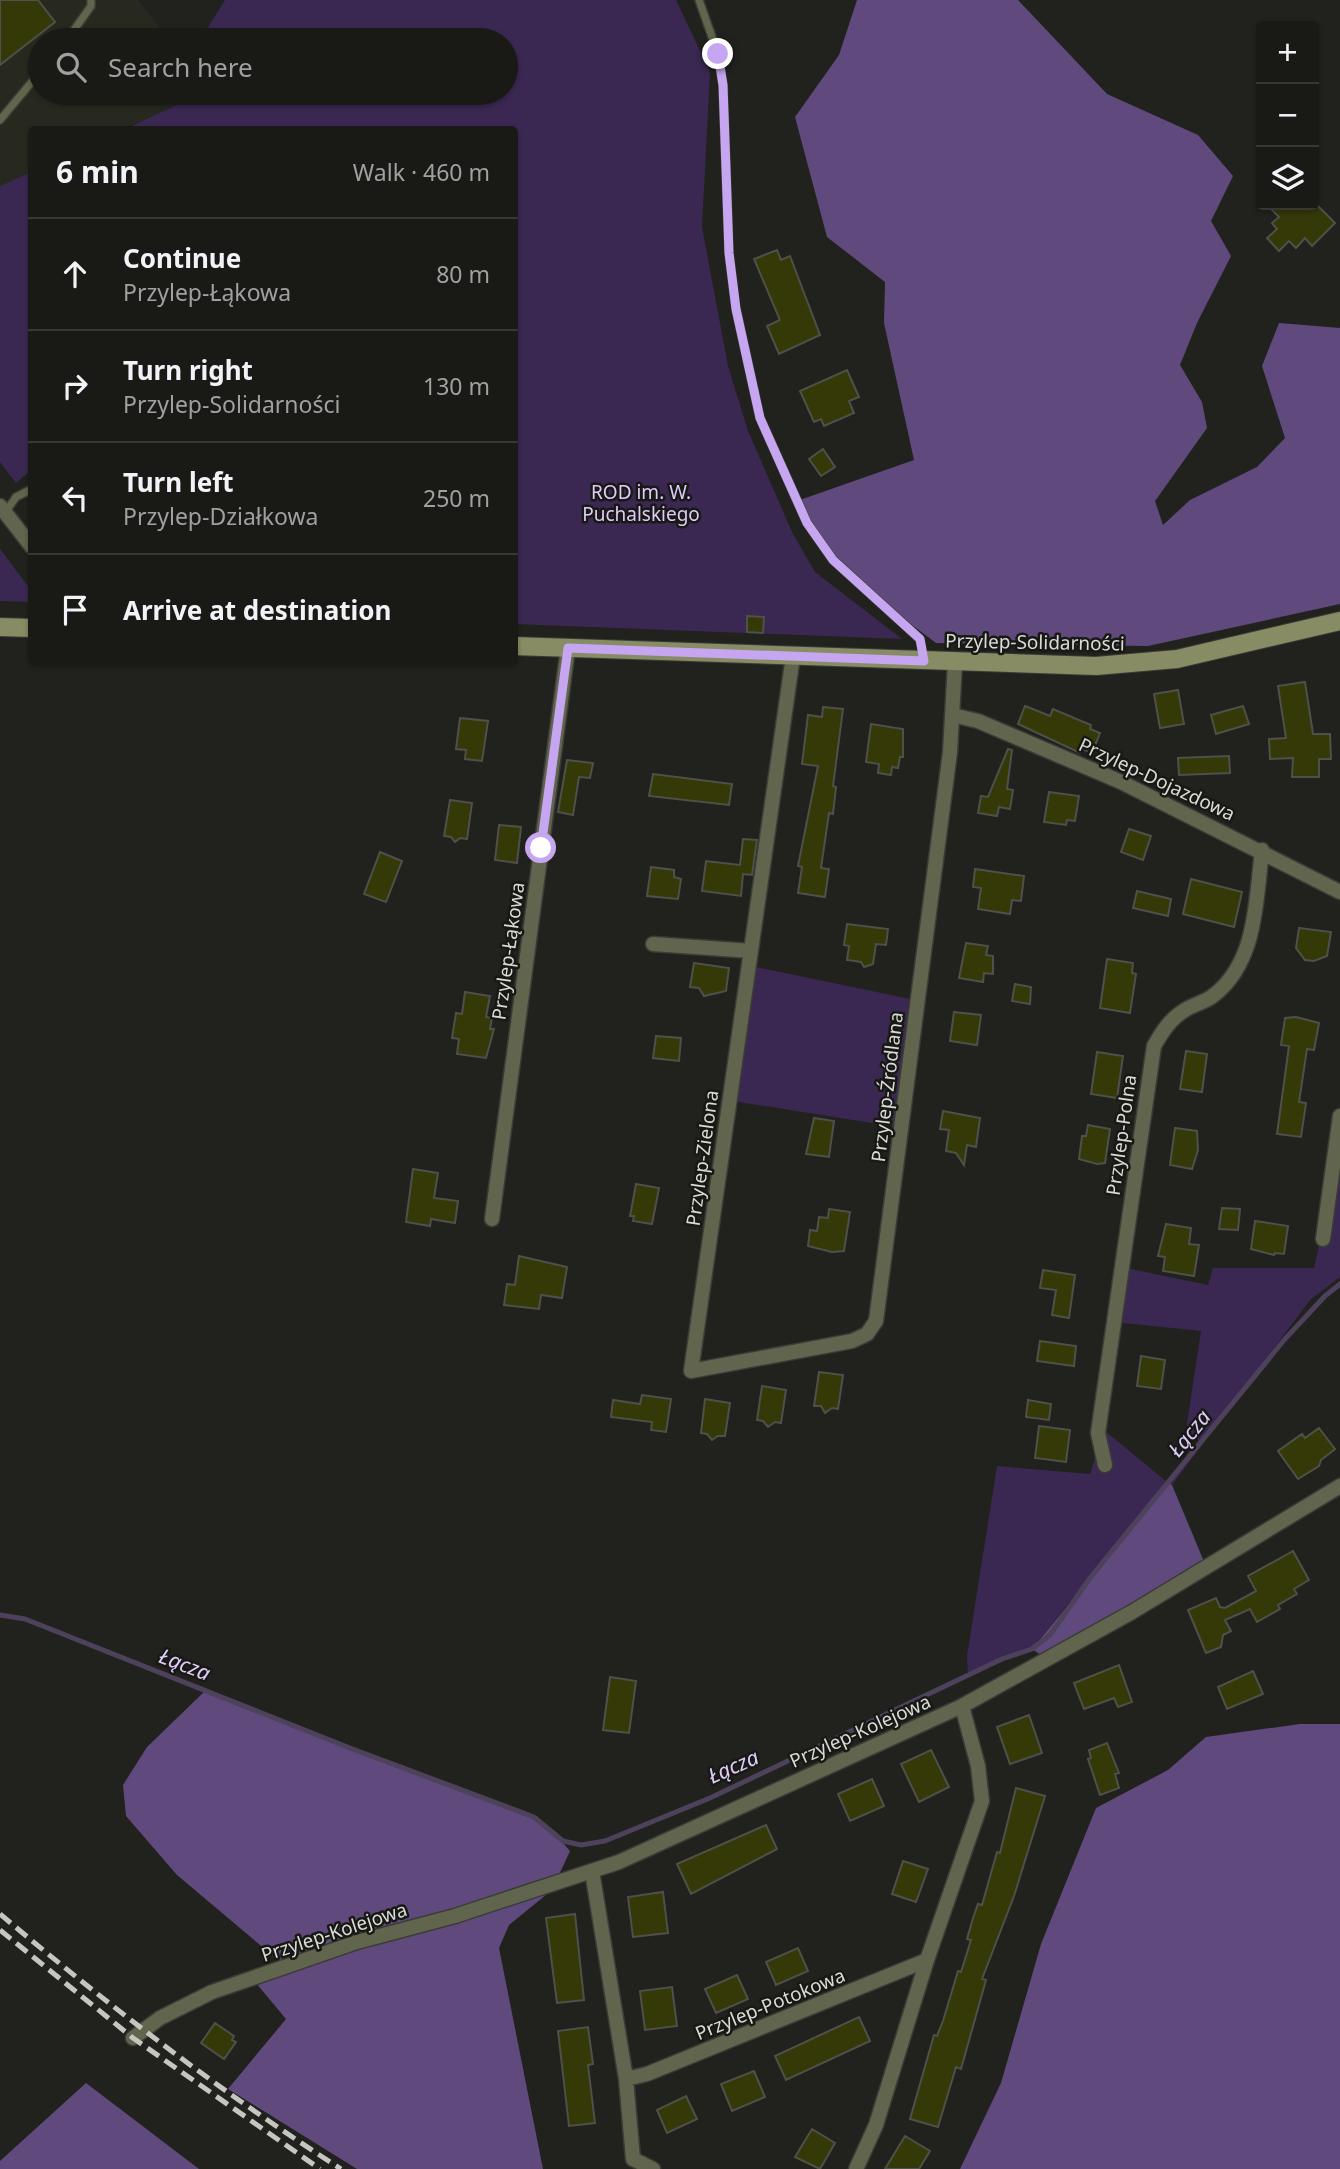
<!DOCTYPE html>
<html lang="en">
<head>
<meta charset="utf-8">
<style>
  body { margin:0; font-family:"Noto Sans",sans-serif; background:#22231f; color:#f1f3f6 }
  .controls { position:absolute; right:21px; top:21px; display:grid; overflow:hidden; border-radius:7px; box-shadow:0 2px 5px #0004 }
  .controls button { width:63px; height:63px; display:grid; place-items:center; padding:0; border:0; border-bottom:2px solid #373835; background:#191a16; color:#f1f3f6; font:35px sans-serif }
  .stop { position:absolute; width:21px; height:21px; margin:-16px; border:5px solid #c6a6f0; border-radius:50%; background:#fff }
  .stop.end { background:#c6a6f0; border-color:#fff; box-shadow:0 2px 7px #0008 }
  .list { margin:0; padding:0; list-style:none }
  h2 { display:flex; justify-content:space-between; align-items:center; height:91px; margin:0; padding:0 28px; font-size:30px }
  h2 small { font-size:23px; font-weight:400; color:#9fa1a1 }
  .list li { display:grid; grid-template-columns:46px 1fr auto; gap:21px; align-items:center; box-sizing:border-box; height:112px; padding:0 28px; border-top:2px solid #373835 }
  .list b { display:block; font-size:26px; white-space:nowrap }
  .list p { margin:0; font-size:23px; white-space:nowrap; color:#9fa1a1 }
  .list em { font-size:23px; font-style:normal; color:#9fa1a1 }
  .icon { flex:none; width:38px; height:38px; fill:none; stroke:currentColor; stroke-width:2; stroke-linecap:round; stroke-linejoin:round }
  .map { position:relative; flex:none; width:1340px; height:2169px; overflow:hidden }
  .search { position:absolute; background:#191a16; box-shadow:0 2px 5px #0004; left:28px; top:28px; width:490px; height:77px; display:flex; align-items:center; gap:18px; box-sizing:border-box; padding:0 24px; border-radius:38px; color:#9fa1a1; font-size:26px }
  .panel { position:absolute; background:#191a16; box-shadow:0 2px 5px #0004; left:28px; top:126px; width:490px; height:539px; border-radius:7px }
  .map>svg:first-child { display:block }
  .built { fill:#28291e }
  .green { fill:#3b2852 }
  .forest { fill:#604a7d }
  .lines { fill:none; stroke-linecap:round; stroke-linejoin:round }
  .stream { stroke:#4e415b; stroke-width:5 }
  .building { fill:#353807; stroke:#4f504a; stroke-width:2 }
  .lane-casing { stroke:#3b3c37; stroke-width:10 }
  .street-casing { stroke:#3b3c37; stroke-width:17 }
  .secondary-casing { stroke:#3b3c37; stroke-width:20 }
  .lane { stroke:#62654d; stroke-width:7 }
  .street { stroke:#62654d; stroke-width:14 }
  .secondary { stroke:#878c64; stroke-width:18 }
  .rail { stroke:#c5c5c2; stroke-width:5; stroke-dasharray:14 7; stroke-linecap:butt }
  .route { stroke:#c6a6f0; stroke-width:9 }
  .labels { text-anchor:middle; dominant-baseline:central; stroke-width:5; stroke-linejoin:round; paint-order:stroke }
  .park-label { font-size:19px; fill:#decbfb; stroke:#181914 }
  .street-label { font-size:19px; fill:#dadad7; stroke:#181914 }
  .water-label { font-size:21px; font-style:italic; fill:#e0ccfc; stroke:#181914 }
</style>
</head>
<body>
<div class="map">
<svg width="1340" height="2169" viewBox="0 0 1340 2169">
  <rect width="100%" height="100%" fill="#21221d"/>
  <path class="built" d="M0,0H138L169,40H40V93H202L123,129L32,130L31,172L0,186Z"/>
  <path class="green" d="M225,0H676L710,72L702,227L728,366L748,431L792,532L815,572L902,639L515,624L514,130H123L202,93H506V40H200Z
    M31,172V470L16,483L0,462V186Z
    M0,549L31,590V602L0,601Z
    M756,967L920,1001L903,1128L733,1101Z
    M1335,1176L1340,1177V1277L1310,1300L1172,1485L1166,1482L1032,1649L968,1675L967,1656L997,1466L1090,1474L1104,1430L1167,1482L1201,1443L1186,1430L1201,1331L1114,1322L1121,1267L1208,1285L1213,1268H1314Z"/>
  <path class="forest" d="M857,0H1018L1107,94L1198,135L1233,176L1211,221L1231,256L1197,323L1180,365L1202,402L1207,428L1155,501L1163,525L1190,500L1257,467L1285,438L1262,366L1279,323L1340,328V604L1148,646L936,643L859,585L824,548L797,501L914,460L884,323L885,282L827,237L795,117L839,55Z
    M1167,1482L1172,1485L1205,1564L1147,1594L1044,1657L1032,1649L1160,1494Z
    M205,1691L534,1817L548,1826L570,1851L552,1890L509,1925L499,1948L543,2169H357L228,2089L286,2019L256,1983L285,1966L177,1875L126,1816L123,1785L147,1747Z
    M1300,1724H1340V2169H960L1001,2083L1041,1944L1096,1808L1168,1770L1206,1737Z
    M86,2083L199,2169H0V2161Z"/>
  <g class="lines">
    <path class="stream" d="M0,1615L25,1619L350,1748L534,1817L563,1841L581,1845L605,1841L710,1798L1002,1659L1032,1649L1050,1635L1090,1578L1285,1339L1325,1296L1340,1284"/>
  </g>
  <path class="building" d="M0,0H38L55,22L0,65Z
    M1267,205H1317L1335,223L1312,246L1305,238L1296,248L1289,241L1279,251L1267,238L1277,229L1272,223L1279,217Z
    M777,250L781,260L790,256L820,335L779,354L767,326L780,320L754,259Z
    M847,370L859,397L849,401L854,413L824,426L821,419L814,422L800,391Z
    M823,449L835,467L821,476L809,459Z
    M747,616L764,617L763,633L747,632Z
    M1305,682L1313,734H1330L1331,759H1319V777H1292L1293,758L1270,759L1269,739L1286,738L1278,686Z
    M1178,690L1184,724L1160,728L1154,694Z
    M1025,706L1050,716L1053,709L1091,725L1090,729L1100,733L1092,753L1082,749L1080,753L1018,724Z
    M1243,706L1249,724L1216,734L1211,715Z
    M823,707L843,709L833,786L836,787L833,814L829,813L821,868L829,869L825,897L798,893L802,867L798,866L818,766L802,764L808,715L822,717Z
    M460,718L488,721L482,761L465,759L466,750L456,749Z
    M871,724L903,729V757H900L898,768L892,767L891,775L878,773L879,764L866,762Z
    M1008,749L1012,750L1007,789L1013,790L1010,809L999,807L997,816L978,813L981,796L988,797Z
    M1229,756L1230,773L1179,775L1178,758Z
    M567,760L593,763L590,778L579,777L573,815L558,812Z
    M653,774L732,784L729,805L649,796Z
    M1049,792L1079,796L1075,821L1067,820L1066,825L1044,822Z
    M450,800L472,803L467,839L460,838L455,842L451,837L444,836Z
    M499,825L521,827L517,863L495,860Z
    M1129,829L1151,836L1143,860L1121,852Z
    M743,839L757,840L752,875L743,874L741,896L702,891L706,861L740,865Z
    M380,852L402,861L386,902L364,894Z
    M651,867L674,870V877L681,879L678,899L647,896Z
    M975,869L1024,876L1021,901L1012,900L1010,914L978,909L981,888L973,887Z
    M1191,879L1242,892L1234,927L1183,914Z
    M1137,891L1171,899L1168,916L1133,908Z
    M847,924L888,929L886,945L876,944L873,964L864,967L861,962L847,960L849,946L844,945Z
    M1299,928L1331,932L1327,956L1314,961L1305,960L1296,948Z
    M966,943L988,946L986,955L993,956V974L984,973L983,982L959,978Z
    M1107,959L1133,963L1132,973L1136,974L1130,1013L1100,1008Z
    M694,963L729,968L726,991L704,996L699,988L690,987Z
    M1015,984L1031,987L1030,1004L1012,1001Z
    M465,992L490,996L486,1017L492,1018L490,1029H494L486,1058L457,1054L459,1039L452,1038L456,1013L462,1014Z
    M954,1012L981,1015L977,1045L950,1041Z
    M1296,1017L1319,1023L1314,1050L1307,1049L1299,1102L1306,1103L1301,1137L1277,1134L1289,1046L1281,1045L1285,1018Z
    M656,1036L681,1038L679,1061L653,1058Z
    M1186,1051L1207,1054L1202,1092L1180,1089Z
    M1097,1052L1123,1056L1117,1098L1091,1094Z
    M943,1111L980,1118L976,1147L967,1145L964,1165L956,1153L946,1151L949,1130L940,1129Z
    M814,1118L834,1121L829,1157L806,1154Z
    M1088,1125L1110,1129L1105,1163L1097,1164L1079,1159L1082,1136H1086Z
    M1175,1128L1197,1131L1198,1150L1192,1169L1170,1165Z
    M413,1169L438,1173L434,1198L458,1201L455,1223L431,1219L430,1226L406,1222Z
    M636,1184L659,1188L652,1224L633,1221L634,1216H630Z
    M1222,1208L1240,1209L1238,1230L1219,1229Z
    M829,1209L850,1212L844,1251L832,1252L808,1246L810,1230L817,1231L819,1217L828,1218Z
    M1255,1221L1288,1226L1284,1254L1275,1253L1274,1255L1251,1249Z
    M1166,1224L1191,1228L1189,1244L1199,1245L1194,1276L1163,1271L1165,1257L1158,1256Z
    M519,1256L567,1267L562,1298L541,1295L539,1309L504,1305L507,1284L515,1285Z
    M1043,1270L1075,1275L1069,1318L1052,1315L1056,1290L1040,1288Z
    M1040,1341L1076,1346L1074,1366L1037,1361Z
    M1141,1356L1165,1360L1161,1389L1137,1386Z
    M819,1372L843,1375L838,1409L832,1408L825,1413L821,1406H814Z
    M762,1386L786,1390L781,1423L775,1422L768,1427L763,1421L757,1420Z
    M642,1395L671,1399L666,1432L651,1430L652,1422L611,1417L613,1400L640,1404Z
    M705,1399L730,1403L725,1436H718L712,1440L707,1434L701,1433Z
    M1028,1400L1051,1404L1049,1420L1026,1417Z
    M1039,1426L1070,1430L1066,1462L1035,1458Z
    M1319,1428L1335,1449L1321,1460L1319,1466L1298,1479L1278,1451L1302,1434L1305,1438Z
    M1293,1551L1309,1580L1294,1589L1297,1594L1278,1605L1280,1609L1257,1622L1250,1609L1225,1620L1231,1631L1223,1635L1221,1647L1206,1653L1188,1610L1216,1598L1220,1607L1225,1608L1256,1591L1248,1576Z
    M1119,1665L1132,1702L1118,1707L1114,1698L1084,1709L1074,1683Z
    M1253,1671L1263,1694L1227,1709L1218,1687Z
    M610,1677L636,1681L629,1733L603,1730Z
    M1029,1715L1042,1753L1010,1764L997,1727Z
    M1107,1743L1119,1773L1115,1774L1119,1788L1100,1795L1088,1759L1091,1758L1089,1750Z
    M931,1750L949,1787L919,1802L901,1764Z
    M872,1779L884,1806L850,1821L838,1794Z
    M1016,1788L1045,1796L1014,1896L982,1979L986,1980L961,2069L956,2067L938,2127L910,2119L934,2035L937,2036L943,2021L958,1971L961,1972L971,1940L967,1939L973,1918L978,1904L982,1905L997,1852L1000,1853Z
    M766,1825L777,1849L691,1894L677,1864Z
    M903,1861L928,1869L916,1902L892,1894Z
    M663,1892L668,1933L633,1937L628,1897Z
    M575,1914L584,2000L557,2003L546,1918Z
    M798,1948L808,1971L776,1985L766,1962Z
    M737,1975L748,1999L716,2013L705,1989Z
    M672,1987L677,2026L645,2030L640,1991Z
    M859,2017L870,2041L786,2080L775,2056Z
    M215,2023L234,2036L232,2040L236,2042L224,2059L201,2043Z
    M588,2027L593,2064L588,2065L595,2123L569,2126L558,2031Z
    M754,2071L765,2097L732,2111L721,2084Z
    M686,2096L697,2119L667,2133L657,2110Z
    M812,2129L835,2143L820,2169L795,2157Z
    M905,2136L930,2151L919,2169H885Z"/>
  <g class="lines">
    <g class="lane-casing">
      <path id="lane" d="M699,0L718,54L723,85L729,253L736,309L760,418L807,523L833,560L920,639L924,660
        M67,40L91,6V0
        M0,120L40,72
        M5,513L16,497L32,489"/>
    </g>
    <g class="street-casing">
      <path id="street" d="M0,506L32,547
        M793,656L691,1371L852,1341L867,1334L876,1321L950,752L955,663
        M952,715L978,721L1121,782L1340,892
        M653,944L751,951
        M492,1219L568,648
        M1323,1239L1340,1116
        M1105,1465L1098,1433L1154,1046C1162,1032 1170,1019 1185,1010C1194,1004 1206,1002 1214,995C1257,962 1256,899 1262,850
        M592,1871L626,2079L633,2159L653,2169
        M133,2038L160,2018L212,1992L357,1942L455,1916L619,1862L962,1706L1132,1612L1340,1486
        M626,2079L647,2074L927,1960
        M856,2169L876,2125L927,1960L982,1801L978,1766L962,1706"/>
    </g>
    <g class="secondary-casing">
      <path id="secondary" d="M0,627L32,628
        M514,646L1096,666L1177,659L1340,621"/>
    </g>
    <use href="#lane" class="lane"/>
    <use href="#street" class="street"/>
    <use href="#secondary" class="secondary"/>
    <path class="rail" d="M0,1914C109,2006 221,2092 341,2169
      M0,1930L133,2038L320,2169"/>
  </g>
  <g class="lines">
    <path class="route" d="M541,848L568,648L924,661L920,639L833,560L807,523L760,418L736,309L729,253L723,85L718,54"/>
  </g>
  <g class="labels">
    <g class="park-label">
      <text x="641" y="492">ROD im. W.<tspan x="641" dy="22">Puchalskiego</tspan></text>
    </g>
    <g class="street-label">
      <text transform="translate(1035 642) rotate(1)">Przylep-Solidarności</text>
      <text transform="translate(1157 779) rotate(25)">Przylep-Dojazdowa</text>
      <text transform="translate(508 951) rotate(-82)">Przylep-Łąkowa</text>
      <text transform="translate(887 1087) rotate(-83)">Przylep-Źródlana</text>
      <text transform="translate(1121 1135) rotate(-82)">Przylep-Polna</text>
      <text transform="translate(702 1158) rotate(-82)">Przylep-Zielona</text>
      <text transform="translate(860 1731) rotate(-24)">Przylep-Kolejowa</text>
      <text transform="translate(334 1932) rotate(-18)">Przylep-Kolejowa</text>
      <text transform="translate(770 2004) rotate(-22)">Przylep-Potokowa</text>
    </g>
    <g class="water-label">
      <text transform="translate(1189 1433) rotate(-51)">Łącza</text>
      <text transform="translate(185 1664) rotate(21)">Łącza</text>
      <text transform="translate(733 1766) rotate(-24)">Łącza</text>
    </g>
  </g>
</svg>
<div class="controls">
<button>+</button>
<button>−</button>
<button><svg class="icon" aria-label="layers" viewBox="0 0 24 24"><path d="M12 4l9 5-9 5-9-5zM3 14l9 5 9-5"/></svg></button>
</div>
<div class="stop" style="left:541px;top:848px"></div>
<div class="stop end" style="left:718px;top:54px"></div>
<div class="search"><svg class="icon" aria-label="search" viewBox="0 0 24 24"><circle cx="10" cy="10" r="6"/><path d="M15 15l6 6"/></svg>Search here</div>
<section class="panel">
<h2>6 min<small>Walk · 460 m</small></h2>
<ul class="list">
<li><svg class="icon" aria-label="ahead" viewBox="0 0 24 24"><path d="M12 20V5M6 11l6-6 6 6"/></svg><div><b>Continue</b><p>Przylep-Łąkowa</p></div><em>80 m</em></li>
<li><svg class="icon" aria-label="right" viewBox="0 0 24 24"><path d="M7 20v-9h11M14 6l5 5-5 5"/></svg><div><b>Turn right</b><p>Przylep-Solidarności</p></div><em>130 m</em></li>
<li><svg class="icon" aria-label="left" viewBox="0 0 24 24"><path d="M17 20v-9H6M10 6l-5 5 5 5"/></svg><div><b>Turn left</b><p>Przylep-Działkowa</p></div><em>250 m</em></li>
<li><svg class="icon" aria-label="arrive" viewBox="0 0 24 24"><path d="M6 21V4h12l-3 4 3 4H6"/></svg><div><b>Arrive at destination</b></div></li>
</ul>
</section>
</div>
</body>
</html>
